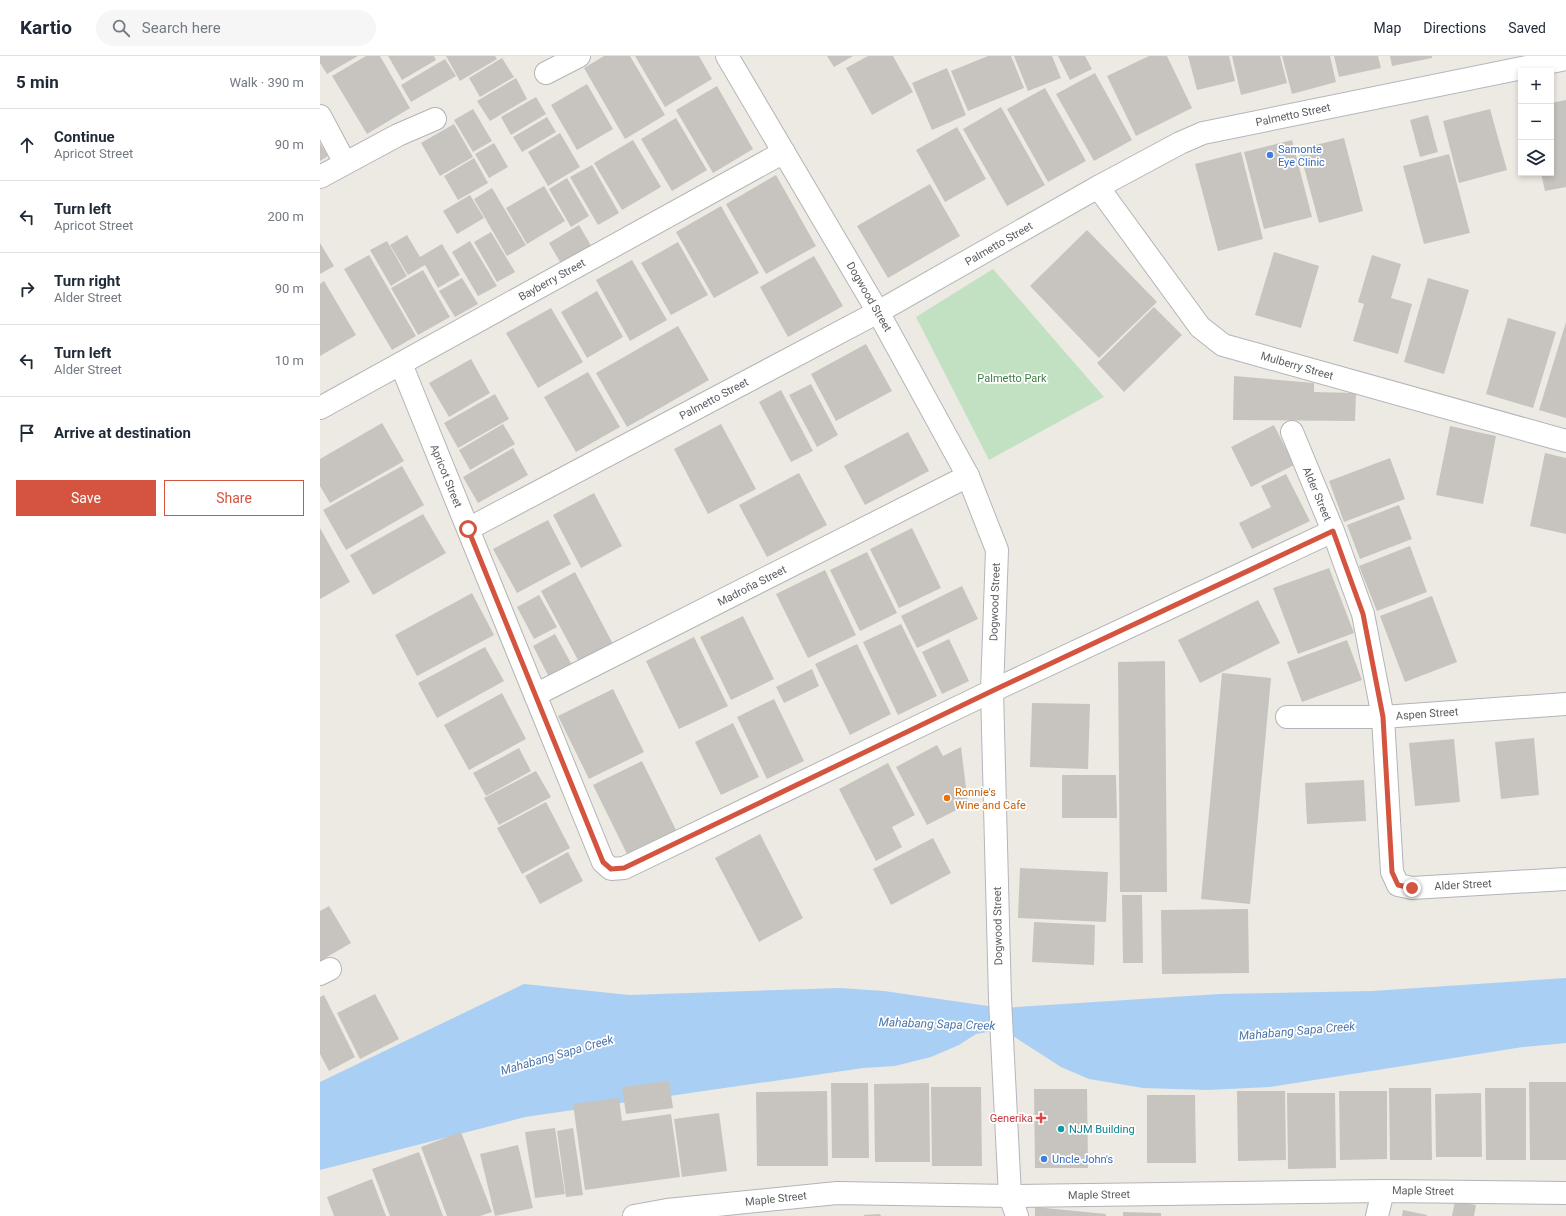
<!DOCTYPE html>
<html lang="en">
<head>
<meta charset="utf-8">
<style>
  body { margin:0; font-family:Roboto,sans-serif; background:#f6f6f7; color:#1f2937 }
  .controls { position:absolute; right:12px; top:12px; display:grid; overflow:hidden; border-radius:0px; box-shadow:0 2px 6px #0003 }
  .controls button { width:36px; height:36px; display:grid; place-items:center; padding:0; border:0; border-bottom:1px solid #e0e1e3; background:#fff; color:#1f2937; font:20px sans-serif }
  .stop { position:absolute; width:12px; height:12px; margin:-9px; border:3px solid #d45440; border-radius:50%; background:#fff }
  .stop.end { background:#d45440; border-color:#fff; box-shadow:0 1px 4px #0008 }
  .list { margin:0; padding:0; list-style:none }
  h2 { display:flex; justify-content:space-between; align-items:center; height:52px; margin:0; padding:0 16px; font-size:17px }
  h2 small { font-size:13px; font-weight:400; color:#747a83 }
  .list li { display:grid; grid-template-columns:26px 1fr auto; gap:12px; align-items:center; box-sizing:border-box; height:72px; padding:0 16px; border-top:1px solid #e0e1e3 }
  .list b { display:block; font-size:15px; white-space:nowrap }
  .list p { margin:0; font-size:13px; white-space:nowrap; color:#747a83 }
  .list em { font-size:13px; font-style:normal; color:#747a83 }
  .actions { display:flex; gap:8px; padding:12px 16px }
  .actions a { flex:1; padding:9px 0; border:1px solid #d45440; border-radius:0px; text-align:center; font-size:14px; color:#d45440 }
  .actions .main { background:#d45440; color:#fff }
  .icon { flex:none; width:22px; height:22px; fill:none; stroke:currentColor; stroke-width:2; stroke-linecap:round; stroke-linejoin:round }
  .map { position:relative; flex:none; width:1246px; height:1160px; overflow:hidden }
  header { display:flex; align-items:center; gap:24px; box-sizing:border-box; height:56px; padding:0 20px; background:#fff; border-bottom:1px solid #e0e1e3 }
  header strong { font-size:19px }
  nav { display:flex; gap:22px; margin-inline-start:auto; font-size:14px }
  .search { width:280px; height:36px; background:#f6f6f7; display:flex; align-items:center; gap:10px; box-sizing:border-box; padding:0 14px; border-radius:22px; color:#747a83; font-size:15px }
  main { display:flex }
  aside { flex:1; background:#fff }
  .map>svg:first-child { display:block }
  .green { fill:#c2e1c3 }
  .water { fill:#aacff4 }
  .building { fill:#c7c4bf }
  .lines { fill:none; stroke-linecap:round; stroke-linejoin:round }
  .street-casing { stroke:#b3b4b8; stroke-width:24 }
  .secondary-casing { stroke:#b4b6bb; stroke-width:24 }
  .street { stroke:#fff; stroke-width:22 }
  .secondary { stroke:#fff; stroke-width:22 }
  .route { stroke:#d45440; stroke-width:5 }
  .shop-dot { fill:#3f7fe0; stroke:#fff; stroke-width:1.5 }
  .food-dot { fill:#e8710a; stroke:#fff; stroke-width:1.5 }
  .health-dot { fill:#e0444e; stroke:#fff; stroke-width:1.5 }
  .culture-dot { fill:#0f9aa8; stroke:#fff; stroke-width:1.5 }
  .labels { text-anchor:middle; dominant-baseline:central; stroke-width:3.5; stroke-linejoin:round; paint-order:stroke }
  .street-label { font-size:11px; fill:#5b5d61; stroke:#fff }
  .shop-label { font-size:11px; fill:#366cbe; stroke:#fff; text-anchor:start }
  .park-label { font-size:11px; fill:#3e7d45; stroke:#fff }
  .food-label { font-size:11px; fill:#c56008; stroke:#fff; text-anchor:start }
  .health-label { font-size:11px; fill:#be3a42; stroke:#fff; text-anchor:end }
  .culture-label { font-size:11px; fill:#0d838f; stroke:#fff; text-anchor:start }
  .water-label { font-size:12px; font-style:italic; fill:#4d76ac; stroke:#fff }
</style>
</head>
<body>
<header>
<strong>Kartio</strong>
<div class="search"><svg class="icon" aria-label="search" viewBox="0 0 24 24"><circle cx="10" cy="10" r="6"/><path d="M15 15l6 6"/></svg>Search here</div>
<nav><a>Map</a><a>Directions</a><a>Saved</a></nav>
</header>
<main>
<aside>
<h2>5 min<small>Walk · 390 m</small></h2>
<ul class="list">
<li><svg class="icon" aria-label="ahead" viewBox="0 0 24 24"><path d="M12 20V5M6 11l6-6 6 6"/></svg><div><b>Continue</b><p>Apricot Street</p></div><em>90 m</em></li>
<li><svg class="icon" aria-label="left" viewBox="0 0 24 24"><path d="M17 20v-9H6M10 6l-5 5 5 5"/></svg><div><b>Turn left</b><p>Apricot Street</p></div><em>200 m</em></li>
<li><svg class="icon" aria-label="right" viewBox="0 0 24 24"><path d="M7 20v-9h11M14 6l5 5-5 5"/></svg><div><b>Turn right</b><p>Alder Street</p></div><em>90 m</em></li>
<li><svg class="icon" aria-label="left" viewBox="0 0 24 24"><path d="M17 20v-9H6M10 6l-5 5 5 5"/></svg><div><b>Turn left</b><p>Alder Street</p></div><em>10 m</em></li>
<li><svg class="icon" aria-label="arrive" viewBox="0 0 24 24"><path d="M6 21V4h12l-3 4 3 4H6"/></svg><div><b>Arrive at destination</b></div></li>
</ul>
<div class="actions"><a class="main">Save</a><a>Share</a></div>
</aside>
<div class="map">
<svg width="1246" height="1160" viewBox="0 0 1246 1160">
  <rect width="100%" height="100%" fill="#eceae2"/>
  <path class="green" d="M673,213L784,341L669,404L596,261Z"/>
  <path class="water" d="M1246,922V987L1203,991L950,1031L888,1034L823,1032L769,1023L741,1011L690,978L673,975L656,978L639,989L611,1001L575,1010L543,1012L205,1061L0,1114V1026L204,928L309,939L520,932L564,935L682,952L900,938L1052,935Z"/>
  <path class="building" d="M0,0H38L7,18L0,7Z
    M46,0H60L90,52L47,78L12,20Z
    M68,0H114L116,4L82,24Z
    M126,0H175L177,3L140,25Z
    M284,0H310L345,59L305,83L264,12Z
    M315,0H379L392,23L345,51Z
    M507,0H533L514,11Z
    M548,0H573L593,36L552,59L526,12Z
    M668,0H691L704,32L648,55L631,15Z
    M694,0H732L741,22L708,35Z
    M738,0H765L772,13L750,24Z
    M829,0H847L872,52L816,80L787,20Z
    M868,0H909L915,25L877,34Z
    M912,0H960L967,27L921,39Z
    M962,0H1010L1016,26L972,38Z
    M1014,0H1058L1061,12L1019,21Z
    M1070,0H1112V2L1072,10Z
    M182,2L194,21L160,41L149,22Z
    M125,3L136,20L91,46L81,29Z
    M627,12L646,59L612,74L592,27Z
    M775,17L812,84L774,105L736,38Z
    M196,22L207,43L170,65L157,45Z
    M267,28L293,73L257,94L231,49Z
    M397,30L433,93L393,117L356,54Z
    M725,32L766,105L728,126L687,53Z
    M216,41L226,58L191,79L181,61Z
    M1246,44V131L1225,135L1221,117H1231V47Z
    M681,51L725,129L687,150L643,73Z
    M153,53L172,85L153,96L134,64Z
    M1170,53L1187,114L1139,127L1123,65Z
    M1108,59L1118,96L1100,101L1090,64Z
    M227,61L236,76L202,96L193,81Z
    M356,62L387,114L352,135L321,83Z
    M134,68L153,101L120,120L101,87Z
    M637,71L666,123L625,146L596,94Z
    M240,77L260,111L228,130L208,96Z
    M1024,82L1043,155L999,167L979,93Z
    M313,84L341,131L302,154L274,107Z
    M972,84L992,161L944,173L924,96Z
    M0,87L8,100L0,105Z
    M174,87L188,111L169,122L155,98Z
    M921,96L943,183L898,195L875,108Z
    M1129,98L1150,177L1104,188L1083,110Z
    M154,102L168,127L138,144L124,120Z
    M272,109L299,157L278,169L250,121Z
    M456,119L496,190L446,218L406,148Z
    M247,122L269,160L251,171L229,133Z
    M610,128L640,180L568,222L537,170Z
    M224,130L245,165L207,188L186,152Z
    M172,132L206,189L187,200L154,143Z
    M150,139L164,162L137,178L123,155Z
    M401,150L439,217L394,242L356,176Z
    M259,169L273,193L243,211L229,187Z
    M767,174L837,246L779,302L710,230Z
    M171,176L195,216L177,226L154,186Z
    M87,179L100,201L122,188L140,219L118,232L105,209L88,219L70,189Z
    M67,185L87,220L71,230L50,194Z
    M150,185L177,230L158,240L132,196Z
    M358,186L388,239L351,259L321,207Z
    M0,187L14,210L0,218Z
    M954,196L999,210L981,272L935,259Z
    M49,199L96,280L72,294L24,213Z
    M1052,199L1081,208L1071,242L1092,248L1078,298L1033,285L1044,248L1038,246Z
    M494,200L523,250L468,281L440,231Z
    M312,204L347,264L310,285L276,224Z
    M103,214L130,261L98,279L71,232Z
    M142,222L158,248L135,261L119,235Z
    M1108,222L1149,234L1124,318L1084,306Z
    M4,225L36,279L0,300V228Z
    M277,235L303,281L267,302L241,256Z
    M834,251L862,279L804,336L777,307Z
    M231,252L263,306L218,332L186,277Z
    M1188,262L1236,276L1213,352L1166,338Z
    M1246,266V362L1219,354Z
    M358,270L389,324L307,371L276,317Z
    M546,288L572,335L516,365L491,318Z
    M151,303L170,337L129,361L109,327Z
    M268,316L300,371L256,396L224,341Z
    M914,320L994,327V336L1036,337L1035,365L913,364Z
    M491,328L518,379L497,391L469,339Z
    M461,334L493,395L471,406L439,346Z
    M175,338L189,363L138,392L124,367Z
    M62,367L84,405L10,447L0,430V403Z
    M183,368L195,388L150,414L139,394Z
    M401,368L436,433L388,458L354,393Z
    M954,369L974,409L931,431L911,391Z
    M1130,370L1176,380L1163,448L1116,439Z
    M588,376L609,415L545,449L524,410Z
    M193,392L208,419L158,447L143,421Z
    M1225,397L1246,402V478L1210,470Z
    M1070,402L1085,443L1024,466L1009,425Z
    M82,410L104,449L26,494L3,454Z
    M479,417L507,469L447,501L419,449Z
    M966,418L990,465L932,493L919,467L951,451L941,430Z
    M274,437L302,490L261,512L233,459Z
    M1079,449L1092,483L1040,503L1027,469Z
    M103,458L126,497L53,539L30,499Z
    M228,464L251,508L197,537L173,493Z
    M0,472L30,526L0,543Z
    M592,472L621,532L579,552L550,493Z
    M1090,490L1107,536L1057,555L1039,510Z
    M547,496L577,557L540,575L510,514Z
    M1009,512L1034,577L978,598L953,532Z
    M505,514L536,579L488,602L456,538Z
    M255,516L293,588L259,606L221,535Z
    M642,530L658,563L597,592L581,560Z
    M152,537L174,579L97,620L75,579Z
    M219,539L237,571L214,583L197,551Z
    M1112,540L1137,606L1085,626L1060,560Z
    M938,544L960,587L880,627L858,584Z
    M423,560L454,623L411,644L380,581Z
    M581,568L617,640L578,659L543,586Z
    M235,578L252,609L229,621L213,590Z
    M374,581L408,650L359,673L326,605Z
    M629,583L649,625L622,638L602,596Z
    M1027,584L1042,624L982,646L967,606Z
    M537,588L571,658L530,679L495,608Z
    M165,591L184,625L117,662L98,627Z
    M845,605L847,836H800L798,606Z
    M492,613L499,630L464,647L456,631Z
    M902,617L951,622L930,848L881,843Z
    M293,633L324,696L269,723L238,660Z
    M182,637L206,683L149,714L124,669Z
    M454,643L484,705L447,723L417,661Z
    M712,647L770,648L768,713L710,711Z
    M413,667L439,721L401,739L375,686Z
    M1214,682L1219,739L1181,743L1175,686Z
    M1134,683L1140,746L1095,750L1089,687Z
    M617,689L623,700L641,691L648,748L607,769L576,711Z
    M199,692L211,715L166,740L153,717Z
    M322,705L356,774L307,798L273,729Z
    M568,707L595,759L572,771L582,791L556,805L519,733Z
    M216,715L231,741L179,769L164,742Z
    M742,719H796L797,762H742Z
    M1044,724L1046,765L987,768L985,727Z
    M226,746L250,792L202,818L177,772Z
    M440,778L483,862L439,886L395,802Z
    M613,782L631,817L571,849L553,813Z
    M248,796L263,825L220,848L205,820Z
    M700,812L788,816L786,866L698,862Z
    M802,839H822L823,907H803Z
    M9,850L31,887L0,905V855Z
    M928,853L929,917L842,918L841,854Z
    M714,866L775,869L774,909L712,906Z
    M55,938L79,983L40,1003L17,957Z
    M4,939L35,1001L9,1015L0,998V941Z
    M349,1025L353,1052L306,1058L302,1031Z
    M1209,1026H1246V1104H1210Z
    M511,1027H548L549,1102H512Z
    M609,1027L610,1106H555L554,1028Z
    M611,1031H661L662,1110H612Z
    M1069,1032H1111L1112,1104H1070Z
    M1165,1032H1206V1104H1166Z
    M714,1033H767L768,1112H715Z
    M507,1035L508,1110H437L436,1036Z
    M917,1035H965L966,1104L918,1105Z
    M1019,1035H1067V1103L1020,1104Z
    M967,1037H1015L1016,1112L968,1113Z
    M1161,1037L1162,1101H1116L1115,1038Z
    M827,1039H875L876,1107H827Z
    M299,1042L302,1065L351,1058L360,1121L265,1134L253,1048Z
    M399,1057L407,1115L362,1121L354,1063Z
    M235,1072L245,1138L215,1142L205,1076Z
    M253,1072L263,1139L246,1141L237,1075Z
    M141,1076L172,1156L160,1160H127L101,1091Z
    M198,1089L213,1152L175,1160L160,1098Z
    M99,1096L123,1160H70L52,1113Z
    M52,1123L66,1160H14L7,1141Z
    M1135,1145L1156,1149L1154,1160H1132Z
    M715,1151L786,1158V1160H715Z
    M1083,1154L1107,1159V1160H1082Z
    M803,1156L841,1157V1160H803Z
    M560,1158L561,1160H544V1159Z"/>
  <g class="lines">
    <g class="street-casing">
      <path id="street" d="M226,17L259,0
        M0,60L25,107
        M0,121L78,79L115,63
        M778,131L880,271L903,289L1246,385
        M81,308L283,806L291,813L304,812L672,635L1013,475
        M0,352L464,96
        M972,376L1013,475L1043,558L1063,661L1072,816L1078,829L1092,832L1246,823
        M148,473L558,256L407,0
        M215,639L648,420
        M967,661H1063L1246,648
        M0,918L10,913
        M314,1160L347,1154L517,1137L690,1140L1063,1135L1246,1137
        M1057,1160L1063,1135"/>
    </g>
    <g class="secondary-casing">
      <path id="secondary" d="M697,1160L690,1140L680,943L672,635L677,494L648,420L558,256L778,131L860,87L883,77L1246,3"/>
    </g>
    <use href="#street" class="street"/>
    <use href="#secondary" class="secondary"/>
  </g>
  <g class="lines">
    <path class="route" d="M148,473L283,806L291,813L304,812L672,635L1013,475L1043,558L1063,661L1072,816L1078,829L1092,832"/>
  </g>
  <g class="shop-dot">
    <circle cx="950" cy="99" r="4"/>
    <circle cx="724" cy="1103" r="4"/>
  </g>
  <circle class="food-dot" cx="627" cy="742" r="4"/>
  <path class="health-dot" d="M719 1056h4v4h4v4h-4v4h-4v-4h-4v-4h4z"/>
  <circle class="culture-dot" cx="741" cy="1073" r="4"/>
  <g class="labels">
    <g class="street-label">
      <text transform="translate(973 59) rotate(-12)">Palmetto Street</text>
      <text transform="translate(679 188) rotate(-30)">Palmetto Street</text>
      <text transform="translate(232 224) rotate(-29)">Bayberry Street</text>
      <text transform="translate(549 241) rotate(60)">Dogwood Street</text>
      <text transform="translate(977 310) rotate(16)">Mulberry Street</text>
      <text transform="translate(394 343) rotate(-28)">Palmetto Street</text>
      <text transform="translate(126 420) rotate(68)">Apricot Street</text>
      <text transform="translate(997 438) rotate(67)">Alder Street</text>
      <text transform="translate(432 530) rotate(-27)">Madroña Street</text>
      <text transform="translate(675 546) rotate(-88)">Dogwood Street</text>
      <text transform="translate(1107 658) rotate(-4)">Aspen Street</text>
      <text transform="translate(1143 829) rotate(-3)">Alder Street</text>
      <text transform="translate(678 870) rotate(-91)">Dogwood Street</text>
      <text transform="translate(1103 1135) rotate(1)">Maple Street</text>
      <text transform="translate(779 1139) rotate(-1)">Maple Street</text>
      <text transform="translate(456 1143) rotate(-6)">Maple Street</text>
    </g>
    <g class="shop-label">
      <text x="958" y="93">Samonte<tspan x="958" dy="13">Eye Clinic</tspan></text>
      <text x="732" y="1103">Uncle John's</text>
    </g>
    <g class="park-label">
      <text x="692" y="322">Palmetto Park</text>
    </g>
    <g class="food-label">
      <text x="635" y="736">Ronnie's<tspan x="635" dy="13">Wine and Cafe</tspan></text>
    </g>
    <g class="health-label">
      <text x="713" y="1062">Generika</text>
    </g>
    <g class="culture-label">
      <text x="749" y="1073">NJM Building</text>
    </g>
    <g class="water-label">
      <text transform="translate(617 968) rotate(2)">Mahabang Sapa Creek</text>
      <text transform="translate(977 975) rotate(-5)">Mahabang Sapa Creek</text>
      <text transform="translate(237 999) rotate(-16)">Mahabang Sapa Creek</text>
    </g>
  </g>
</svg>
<div class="controls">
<button>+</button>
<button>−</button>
<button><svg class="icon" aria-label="layers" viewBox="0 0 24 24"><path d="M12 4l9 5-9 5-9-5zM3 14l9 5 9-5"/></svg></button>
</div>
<div class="stop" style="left:148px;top:473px"></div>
<div class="stop end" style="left:1092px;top:832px"></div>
</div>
</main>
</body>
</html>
